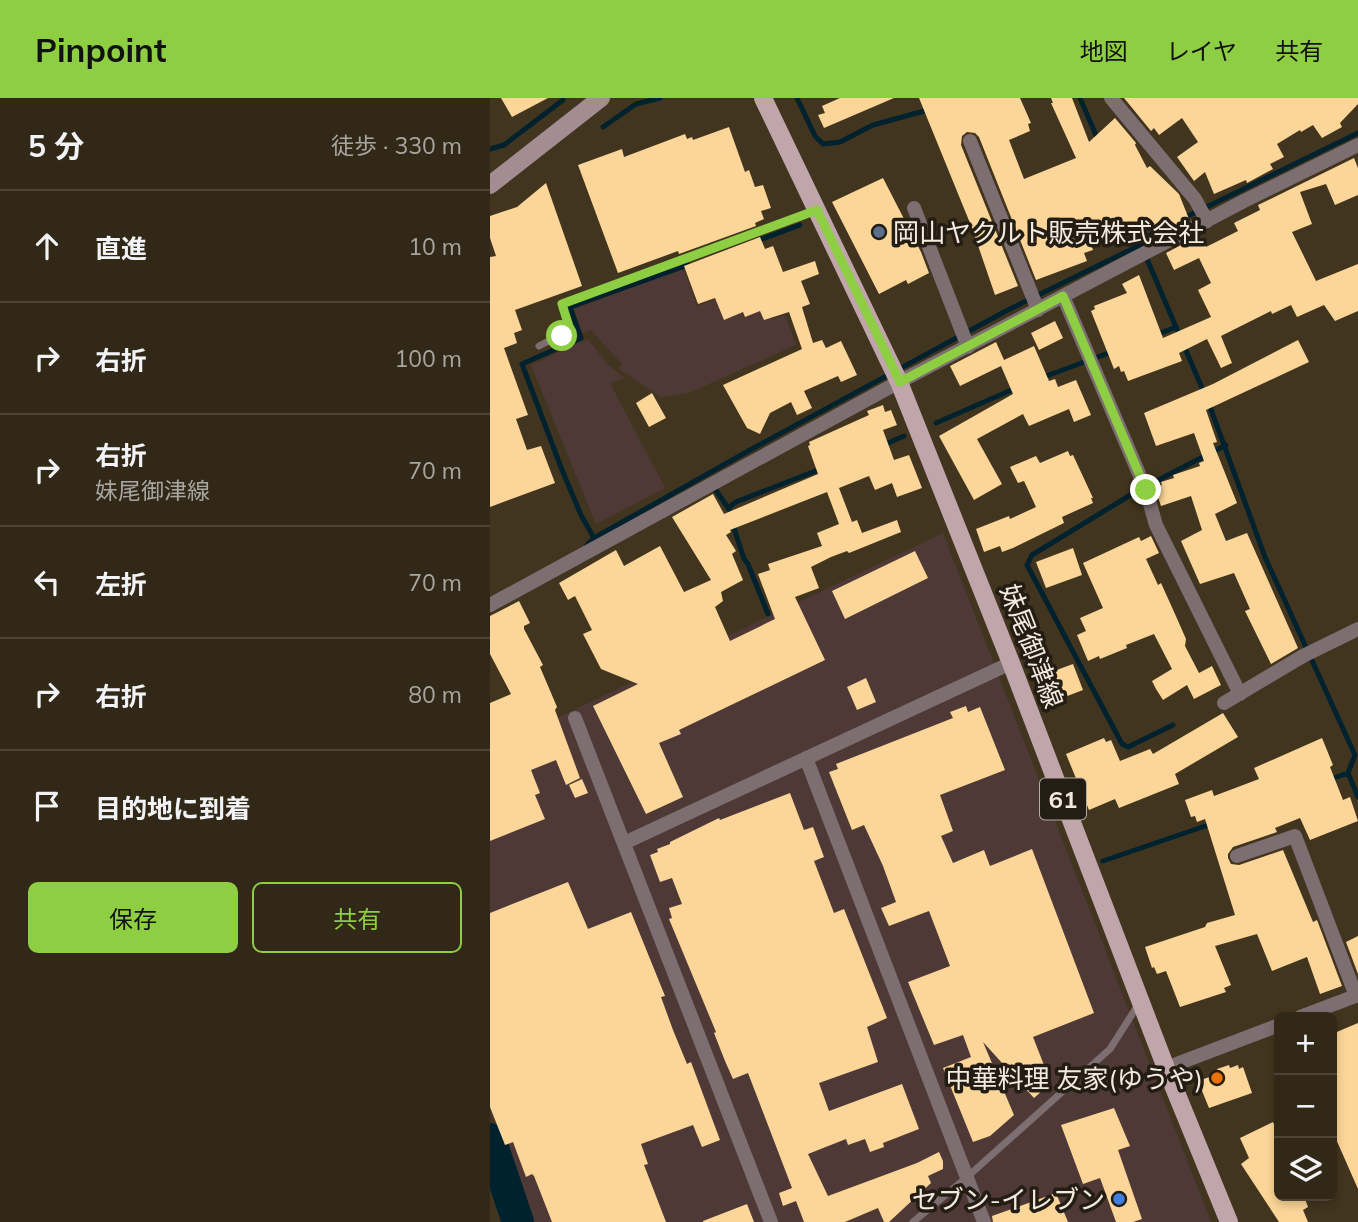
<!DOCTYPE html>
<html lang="ja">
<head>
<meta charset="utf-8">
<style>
  body { margin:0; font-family:Mulish,"Noto Sans JP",sans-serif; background:#3a3020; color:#f1f3f6 }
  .controls { position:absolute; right:21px; bottom:21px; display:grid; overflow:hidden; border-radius:10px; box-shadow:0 4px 10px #0003 }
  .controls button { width:63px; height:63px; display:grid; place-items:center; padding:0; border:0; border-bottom:2px solid #4d4436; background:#322817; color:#f1f3f6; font:35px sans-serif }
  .stop { position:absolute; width:21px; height:21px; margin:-16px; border:5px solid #8ece43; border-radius:50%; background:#fff }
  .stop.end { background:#8ece43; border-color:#fff; box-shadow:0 2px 7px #0008 }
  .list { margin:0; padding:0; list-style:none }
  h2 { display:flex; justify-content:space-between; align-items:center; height:91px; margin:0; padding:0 28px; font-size:30px }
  h2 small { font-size:23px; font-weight:400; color:#a8a6a1 }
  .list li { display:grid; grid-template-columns:46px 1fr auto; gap:21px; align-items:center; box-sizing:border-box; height:112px; padding:0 28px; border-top:2px solid #4d4436 }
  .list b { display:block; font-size:26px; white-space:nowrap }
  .list p { margin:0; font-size:23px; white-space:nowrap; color:#a8a6a1 }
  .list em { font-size:23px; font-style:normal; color:#a8a6a1 }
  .actions { display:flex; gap:14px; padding:21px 28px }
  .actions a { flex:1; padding:16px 0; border:2px solid #8ece43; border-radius:10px; text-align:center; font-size:24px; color:#8ece43 }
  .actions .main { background:#8ece43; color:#111 }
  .icon { flex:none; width:38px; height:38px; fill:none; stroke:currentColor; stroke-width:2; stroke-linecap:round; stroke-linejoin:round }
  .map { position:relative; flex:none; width:868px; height:1124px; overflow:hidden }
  header { display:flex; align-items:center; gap:42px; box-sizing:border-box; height:98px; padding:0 35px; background:#8ece43; color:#111 }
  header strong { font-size:33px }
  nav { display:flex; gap:38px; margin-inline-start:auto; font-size:24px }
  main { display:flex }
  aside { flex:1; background:#322817 }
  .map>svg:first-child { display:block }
  .industrial { fill:#4e3937 }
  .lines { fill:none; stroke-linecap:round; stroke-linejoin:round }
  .stream { stroke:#00222e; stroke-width:5 }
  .river { stroke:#00222e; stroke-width:32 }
  .building { fill:#fcd698; fill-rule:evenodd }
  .service { stroke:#7c6e71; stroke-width:7 }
  .minor { stroke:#7c6e71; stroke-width:14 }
  .secondary { stroke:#a38d92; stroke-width:18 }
  .primary { stroke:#c0a5ab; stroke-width:18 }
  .route { stroke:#8ece43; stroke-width:9 }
  .service-dot { fill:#5c6f8a; stroke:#231d14; stroke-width:2.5 }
  .food-dot { fill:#e8710a; stroke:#231d14; stroke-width:2.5 }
  .shop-dot { fill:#3f7fe0; stroke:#231d14; stroke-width:2.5 }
  .labels { text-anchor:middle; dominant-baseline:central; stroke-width:7; stroke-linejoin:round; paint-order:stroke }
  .shield { fill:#231d14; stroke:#b5aca1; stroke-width:2 }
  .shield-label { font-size:24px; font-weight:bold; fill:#f3eadd }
  .poi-label { font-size:26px; fill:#f3eadd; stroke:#231d14; text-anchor:end }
  .street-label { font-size:26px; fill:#f3eadd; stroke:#231d14 }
</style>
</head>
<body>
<header>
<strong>Pinpoint</strong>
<nav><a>地図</a><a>レイヤ</a><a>共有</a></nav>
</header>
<main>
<aside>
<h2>5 分<small>徒歩 · 330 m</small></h2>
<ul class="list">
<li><svg class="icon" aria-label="ahead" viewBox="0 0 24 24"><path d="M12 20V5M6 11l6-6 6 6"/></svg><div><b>直進</b></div><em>10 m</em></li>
<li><svg class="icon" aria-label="right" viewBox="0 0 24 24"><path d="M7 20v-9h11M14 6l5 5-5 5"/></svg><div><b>右折</b></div><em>100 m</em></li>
<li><svg class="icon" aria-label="right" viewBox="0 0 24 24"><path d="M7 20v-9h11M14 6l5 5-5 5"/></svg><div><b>右折</b><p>妹尾御津線</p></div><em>70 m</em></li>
<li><svg class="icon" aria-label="left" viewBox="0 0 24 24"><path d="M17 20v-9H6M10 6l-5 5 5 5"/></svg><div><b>左折</b></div><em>70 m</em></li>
<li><svg class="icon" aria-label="right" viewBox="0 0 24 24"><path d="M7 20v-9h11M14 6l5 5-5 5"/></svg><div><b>右折</b></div><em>80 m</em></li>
<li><svg class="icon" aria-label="arrive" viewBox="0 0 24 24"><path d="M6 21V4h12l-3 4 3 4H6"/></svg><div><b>目的地に到着</b></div></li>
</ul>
<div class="actions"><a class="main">保存</a><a>共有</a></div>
</aside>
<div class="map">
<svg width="868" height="1124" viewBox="0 0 868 1124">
  <rect width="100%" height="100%" fill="#42351f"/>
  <path class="industrial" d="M193,170L207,208L268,185L282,221L295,217L306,247L201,294L171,299L129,271L132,266L101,232L92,235L84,211Z
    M98,241L117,266L135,280L120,285L175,390L106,426L41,267Z
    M453,435L721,1124H38L0,1011V652Z"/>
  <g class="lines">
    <path class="stream" d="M307,0L325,38L333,46L350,44L383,27L438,12
      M590,0L608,42
      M113,29L146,6L170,0
      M0,51L14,47L73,2
      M639,119L715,297
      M692,121L868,35
      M267,143L310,127
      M649,143L670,132
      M666,237L686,229
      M551,280L624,253
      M719,306L775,459L865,657L858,675L868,699
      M446,325L526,290
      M391,348L414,338
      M225,391L239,411
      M238,410L246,404L333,370
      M242,424L254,461L258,466L278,516
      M104,440L91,417L72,372L32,266L91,240L80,209L198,167
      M97,447L104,440L260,352L516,213L650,147
      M683,627L638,649L632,646L537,467L542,457L647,393L736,347
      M838,682L858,675
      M613,763L724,725"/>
    <path class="river" d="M0,1041L28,1124"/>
  </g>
  <path class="building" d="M11,0H58L22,19Z
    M350,0H404L334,30L328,17L335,15L332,8Z
    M429,0H530L541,25L538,26L540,33L519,42L534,81L586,60L561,5H563L561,0H582L599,44L625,20L646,45L645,47L657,70L660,68L689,96L699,121L668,137L664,128L656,132L652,122L600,143L603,152L594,155L597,163L546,182L489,39L485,35L477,34L472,38L471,47L528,188L505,197L482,130Z
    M634,0H868V6L850,25L852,29L832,40L823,27L811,34L810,32L787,46L794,59L780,66L783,71L757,85L756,82L724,96L715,74L704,83L687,59L708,44L692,20L669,37L664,30L661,33Z
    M239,29L255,74L259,72L265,89L273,87L281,110L271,113L274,121L265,125L266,128L189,156L188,153L128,175L88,67L132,51L134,59L195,36L197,41L202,39L203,42Z
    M864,60L868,70V97L845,107L836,86L810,94L822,126L802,134L826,183L868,166V213L845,223L834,207L807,219L801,207L782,216L781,213L731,238L742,265L731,270L717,241L689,255L692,263L638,283L634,273L631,274L629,268L624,271L601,213L605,211L604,208L637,195L632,186L649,177L673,240L721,219L708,192L721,185L709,160L684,172L676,155L710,137L716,149L748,133L744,125L770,112L768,107Z
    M393,80L431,154L439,175L418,186L416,182L389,196L342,104Z
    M56,85L92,188L25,212L32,232L24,235L27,245L14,250L38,317L26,321L37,352L51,348L65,385L0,409V159L6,158L0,140V118L27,109Z
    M270,139L275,151L283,148L293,174L325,163L329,176L311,183L320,206L312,209L323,245L332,242L336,250L351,243L367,277L351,284L348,278L314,293L322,310L307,317L301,304L280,315L270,336L257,330L233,287L312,251L299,214L274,222L270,213L255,219L253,214L234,222L225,200L208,206L194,168Z
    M565,223L573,240L549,252L541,235Z
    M808,242L819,264L716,312L727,344L723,345L747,405L725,416L736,443L757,435L808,550L781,566L755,513L760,511L744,475L710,486L691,443L712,432L701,398L671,408L665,390L672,387L671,384L684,380L683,377L710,368L709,365L714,363L704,335L666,348L654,315L723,286Z
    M506,244L514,262L544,248L559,283L565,281L568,289L586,282L601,317L584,324L579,311L539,328L533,316L487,341L512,386L484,402L449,338L523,296L511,268L470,288L460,268Z
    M162,295L176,320L159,329L146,305Z
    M393,307L395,314L401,312L407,327L393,332L404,362L419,357L432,390L407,399L402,385L385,392L379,378L349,390L362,424L367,422L372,435L407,422L411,434L359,455L357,453L341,459L321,469L329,490L305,499L335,562L189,632L191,636L169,645L193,699L156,716L103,608L148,586L111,571L93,536L102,532L85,498L78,502L69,485L126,452L134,468L170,448L194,494L221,482L182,419L223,396L234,416L328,376L318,348L320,347L319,344L379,317L377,313ZM337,394L349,426L327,435L332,448L278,466L280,472L268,476L285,521L240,543L225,509L233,503L231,494L253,482L242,456L246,453L236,437L241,434L240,432Z
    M578,353L580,358L583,357L603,400H601L603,405L572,419L574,425L523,450L512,454L510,448L494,454L486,431L519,418L520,421L546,409L534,383L528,385L520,369L546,358L550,365Z
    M661,438L669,455L656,461L668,487L671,485L685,516L696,541L695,548L709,575L722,568L731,587L704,601L697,587L673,602L666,591L662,583L682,571L664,536L636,547L637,550L610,561L609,558L598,563L587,537L596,533L590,520L613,510L593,465L649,439L651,443Z
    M583,450L592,477L556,490L546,464Z
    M425,453L438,480L355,521L342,493Z
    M29,503L40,525L34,528V531L53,567L50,569L67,609L65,612L90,680L76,687L66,662L41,672L50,695L45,697L55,721L0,743V605L21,596L0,556V518Z
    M583,566L593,592L559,605L555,594L551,596L545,580Z
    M376,580L386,604L367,612L357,589Z
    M476,608L478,614L490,609L515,672L450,697L463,733L451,738L463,765L494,752L500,768L542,751L604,915L543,939L561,985L544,1000L493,944L524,1017L500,1038L483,1044L453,970L481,959L473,937L444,947L418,884L460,868L439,813L399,828L391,810L406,804L393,768L374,727L362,732L339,674L348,671L346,666L463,620L460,614Z
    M733,615L748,639L685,676L689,686L629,710L625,701L599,712L576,656L614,640L616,644L621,642L630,663L660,651L663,656Z
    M832,640L843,667L840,669L853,702L860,699L868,723L820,742L810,720L785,730L787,734L743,749L738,756V760L741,766L749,767L793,752L823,824L827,822L852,888L830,896L817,859L782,873L767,836L725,848L741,887L734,890L736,894L690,909L676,873L667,876L664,869L662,870L655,849L715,829L717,825L745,817L715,721L707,724L705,718L701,719L695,702L722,692L724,698L769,681L764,670Z
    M92,681L98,695L85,700L79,687Z
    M300,695L314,732L323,729L334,759L324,763L344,815L354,811L397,920L377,929L388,964L329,985L339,1013L412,986L429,1031L393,1045L394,1049L380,1054L375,1041L358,1047L356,1041L318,1056L338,1098L427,1065L449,1054L453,1063V1071L438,1078L441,1085L399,1124H394L388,1110L355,1124H314L306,1103L293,1108L289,1095L302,1090L258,975L243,981L235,963L224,935L226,934L179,821L182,820L179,810L192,806L182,780L170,784L160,757L168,754L167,751L180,746V744L229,720L230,722Z
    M78,784L98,831L141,814L175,898L171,899L183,932L197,966L201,964L230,1042L212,1049L203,1027L151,1046L158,1066L154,1067L176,1124H62L44,1078L42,1076L36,1079L23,1044L15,1047L0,1009V815Z
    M868,838V876L856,844Z
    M868,925V1091L842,1032V936Z
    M739,967L740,970L748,967L749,971L753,969L762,995L719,1010L708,983L728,976L727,971Z
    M624,1010L640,1048L628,1052L652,1121L643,1124H626L610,1080L593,1086L571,1027Z
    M783,1024L789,1038V1098H814L818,1109L813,1112L818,1124H789L751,1066L759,1060L750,1040Z
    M566,1095L578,1124H503L502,1118Z
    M257,1106L264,1124H213V1123Z"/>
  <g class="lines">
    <path class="service" d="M49,248L80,232L72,206L326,112
      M423,1124L476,1080L620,951L648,907"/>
    <path class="minor" d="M621,0L705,101L717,123
      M480,43L548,212
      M424,110L478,249
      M573,198L656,392L666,427L750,596
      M0,507L409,284L754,103L868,47
      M734,605L813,558L868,531
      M85,620L281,1124
      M316,660L494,1124
      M134,745L521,565
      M747,758L805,738L866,898
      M810,919L868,897
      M676,970L789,927"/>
    <path class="secondary" d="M0,87L111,0"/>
    <path class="primary" d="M273,0L409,284L521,565L676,970L739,1124"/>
  </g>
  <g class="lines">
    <path class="route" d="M72,238L80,232L72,206L327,112L410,284L573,198L656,392"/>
  </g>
  <circle class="service-dot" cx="389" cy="134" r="7"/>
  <circle class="food-dot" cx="727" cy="980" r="7"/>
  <circle class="shop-dot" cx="629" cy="1101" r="7"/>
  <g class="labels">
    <rect class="shield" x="550" y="680.5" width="46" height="41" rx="5"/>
    <g class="shield-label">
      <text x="573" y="701">61</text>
    </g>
    <g class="poi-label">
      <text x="403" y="134" text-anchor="start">岡山ヤクルト販売株式会社</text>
      <text x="713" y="980">中華料理 友家(ゆうや)</text>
      <text x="615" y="1101">セブン-イレブン</text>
    </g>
    <g class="street-label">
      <text transform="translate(542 548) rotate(69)">妹尾御津線</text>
    </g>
  </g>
</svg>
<div class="controls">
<button>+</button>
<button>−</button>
<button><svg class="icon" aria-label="layers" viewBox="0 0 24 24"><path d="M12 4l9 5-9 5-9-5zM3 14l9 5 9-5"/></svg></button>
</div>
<div class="stop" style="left:72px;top:238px"></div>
<div class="stop end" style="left:656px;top:392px"></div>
</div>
</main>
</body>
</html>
